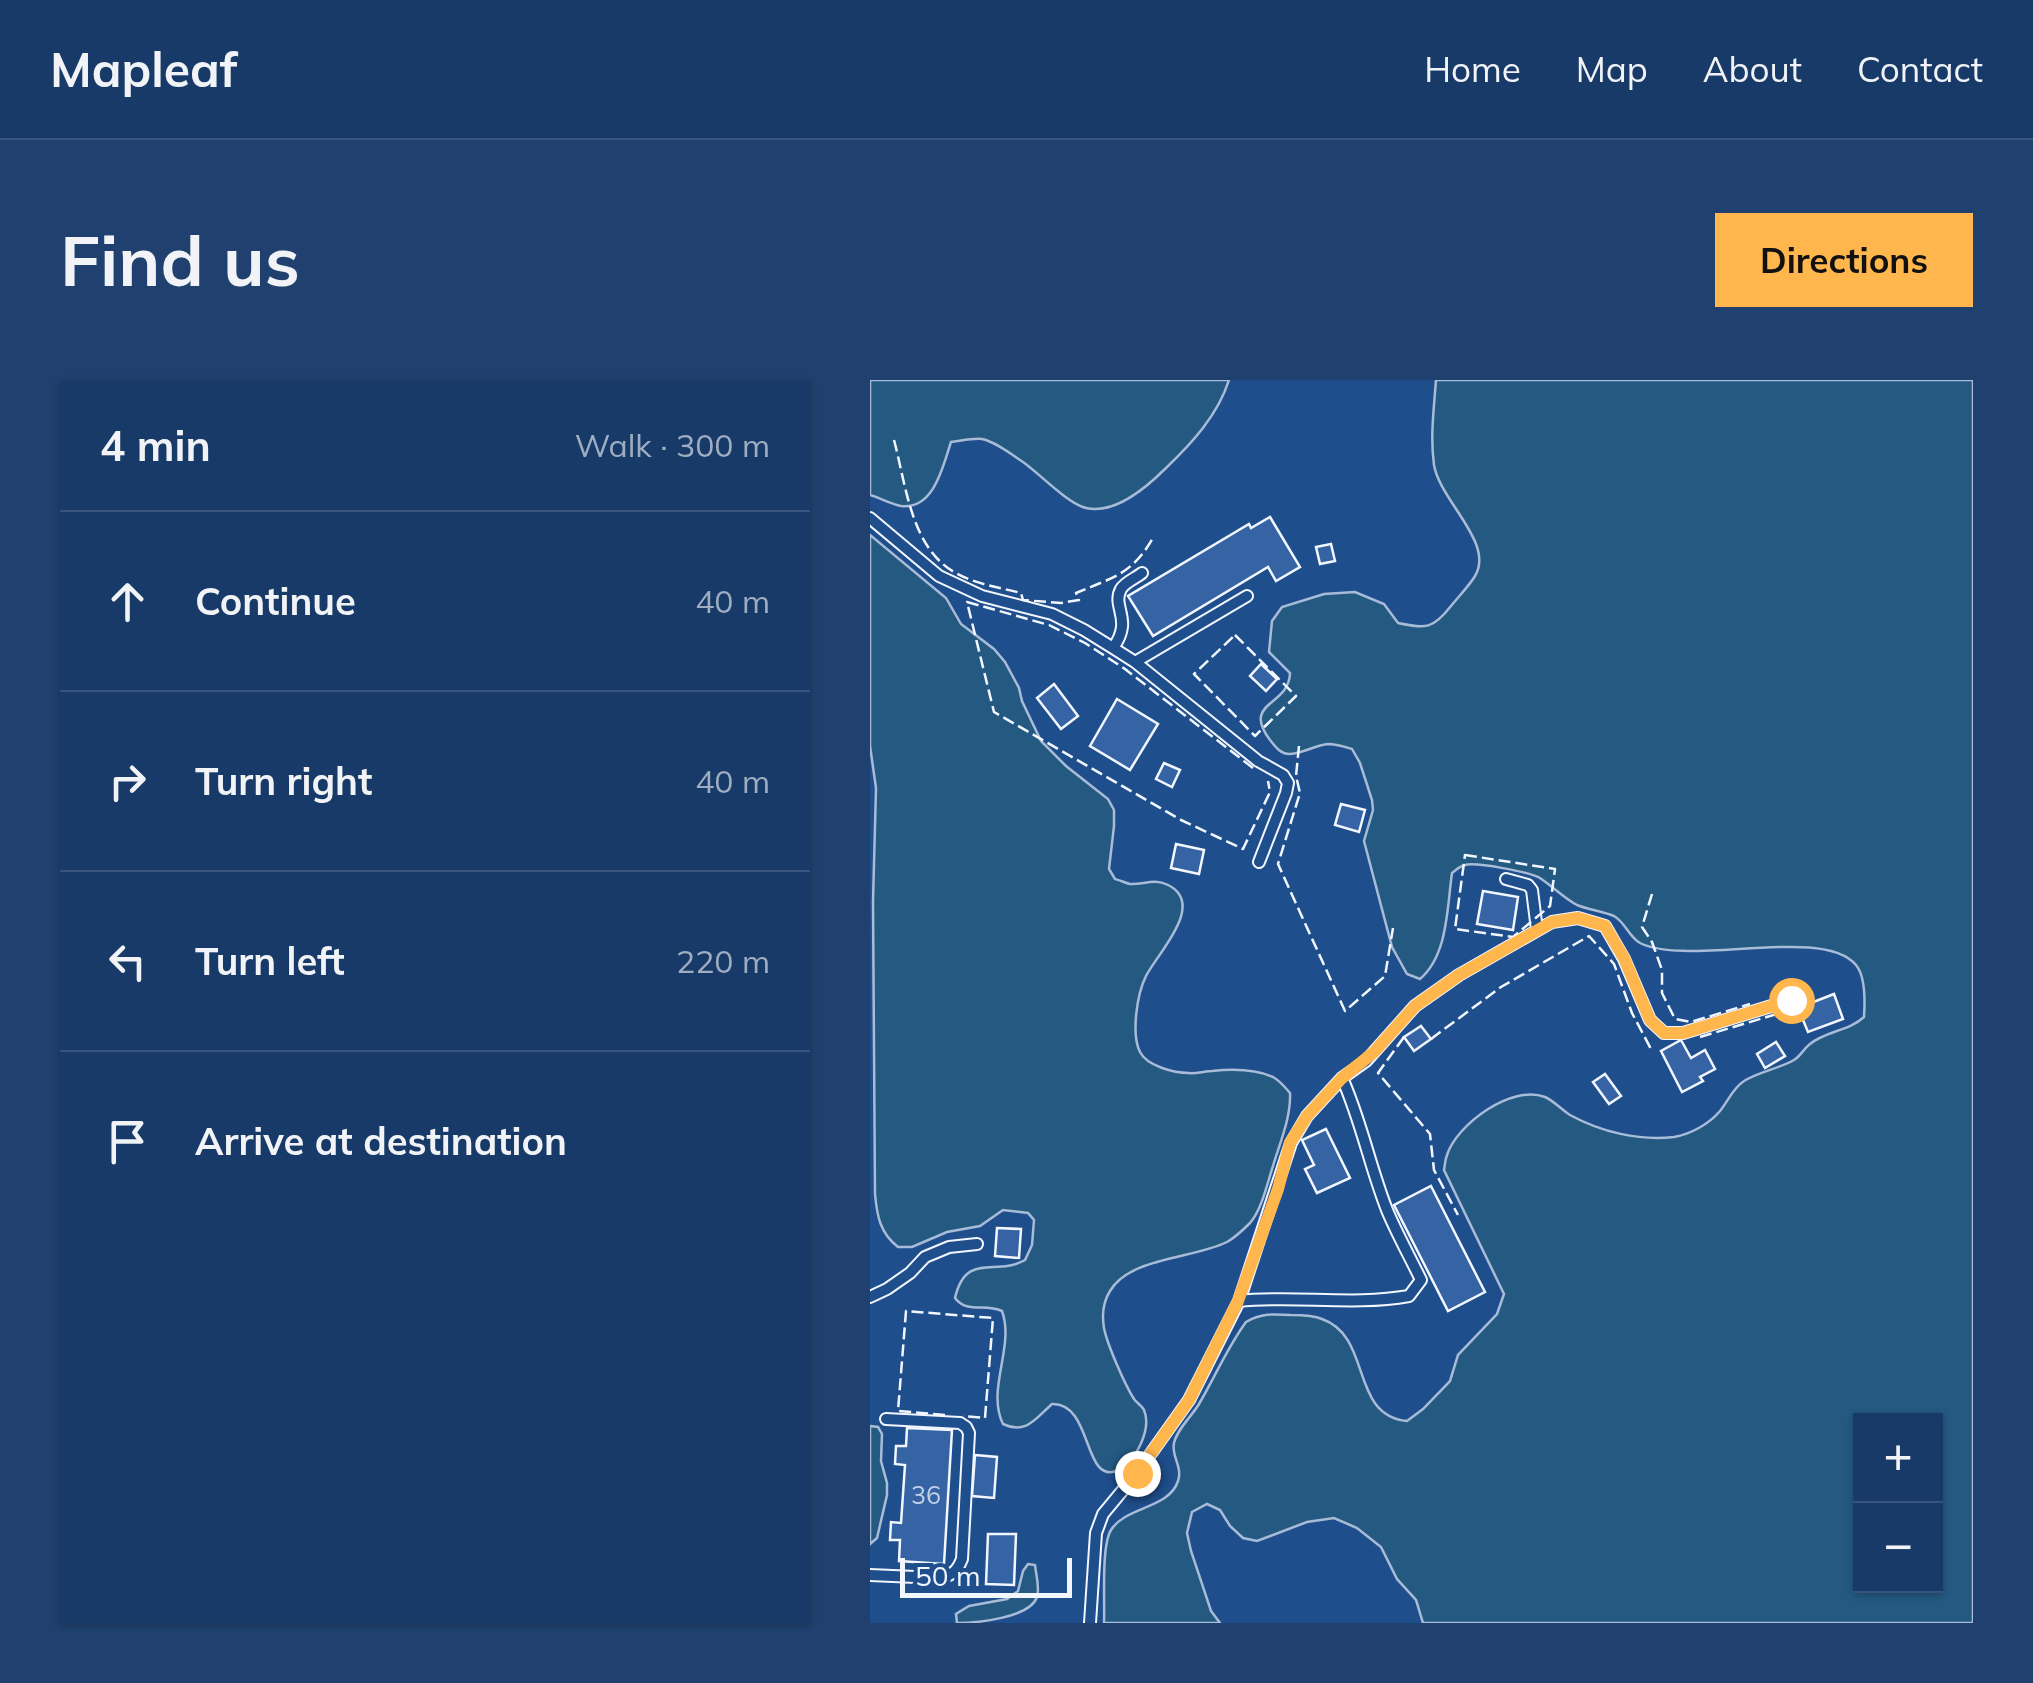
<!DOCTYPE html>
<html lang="en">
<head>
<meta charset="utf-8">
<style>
  body { margin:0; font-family:Mulish,sans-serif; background:#20416f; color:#f1f3f6 }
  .controls { position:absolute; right:30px; bottom:30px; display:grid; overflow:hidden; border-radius:0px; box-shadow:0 2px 8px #0004 }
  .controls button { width:90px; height:90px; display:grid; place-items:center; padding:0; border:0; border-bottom:2px solid #36547d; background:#173a69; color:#f1f3f6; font:50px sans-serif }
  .scale { position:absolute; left:30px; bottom:25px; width:172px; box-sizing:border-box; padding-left:10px; border:5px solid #f2f6ff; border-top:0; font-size:28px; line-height:35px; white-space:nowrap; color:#f2f6ff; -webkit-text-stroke:8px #1f4e8c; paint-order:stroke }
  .stop { position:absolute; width:30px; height:30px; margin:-22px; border:8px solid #ffb74d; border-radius:50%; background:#fff }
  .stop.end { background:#ffb74d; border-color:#fff; box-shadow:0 2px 10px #0008 }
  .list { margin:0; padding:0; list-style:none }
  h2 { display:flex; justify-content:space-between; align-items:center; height:130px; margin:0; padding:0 40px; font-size:42px }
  h2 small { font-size:32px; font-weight:400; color:#9eadc0 }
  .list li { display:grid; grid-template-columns:65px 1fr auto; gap:30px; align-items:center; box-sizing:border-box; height:180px; padding:0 40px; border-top:2px solid #36547d }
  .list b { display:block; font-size:38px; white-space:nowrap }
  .list em { font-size:32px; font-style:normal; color:#9eadc0 }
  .icon { flex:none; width:55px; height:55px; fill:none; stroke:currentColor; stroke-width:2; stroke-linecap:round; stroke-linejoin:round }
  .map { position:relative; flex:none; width:1103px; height:1243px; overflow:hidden; border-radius:0px }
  header { display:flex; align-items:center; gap:60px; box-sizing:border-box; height:140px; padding:0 50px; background:#173a69; border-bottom:2px solid #36547d }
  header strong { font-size:48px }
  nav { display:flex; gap:55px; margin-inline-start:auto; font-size:35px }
  .intro { display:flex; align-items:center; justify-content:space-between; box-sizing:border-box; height:240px; padding:0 60px }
  h1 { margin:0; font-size:70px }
  .button { padding:25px 45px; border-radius:0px; background:#ffb74d; color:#111; font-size:35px; font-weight:700 }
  main { display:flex; gap:60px; padding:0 60px }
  aside { flex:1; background:#173a69; border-radius:0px; box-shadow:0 2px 8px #0004 }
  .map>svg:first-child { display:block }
  .green { fill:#245a82; stroke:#a8bbd7; stroke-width:2.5; fill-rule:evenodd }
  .building { fill:#3563a3; stroke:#f2f6ff; stroke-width:2.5 }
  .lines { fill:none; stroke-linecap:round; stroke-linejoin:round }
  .lane-casing { stroke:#f2f6ff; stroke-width:14 }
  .lane { stroke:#1f4e8c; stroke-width:10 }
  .fence { stroke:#f2f6ff; stroke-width:2.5; stroke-dasharray:12 5; stroke-linecap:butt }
  .route { stroke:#ffb74d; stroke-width:12 }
  .labels { text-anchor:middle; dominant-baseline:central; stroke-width:8; stroke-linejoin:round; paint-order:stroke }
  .number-label { font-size:25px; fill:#c3d1e8 }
</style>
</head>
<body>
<header>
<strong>Mapleaf</strong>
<nav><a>Home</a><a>Map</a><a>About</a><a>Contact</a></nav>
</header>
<div class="intro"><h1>Find us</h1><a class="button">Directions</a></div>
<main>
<aside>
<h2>4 min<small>Walk · 300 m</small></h2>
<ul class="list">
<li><svg class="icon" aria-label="ahead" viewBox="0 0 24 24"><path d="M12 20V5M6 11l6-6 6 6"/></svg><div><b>Continue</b></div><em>40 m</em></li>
<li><svg class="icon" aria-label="right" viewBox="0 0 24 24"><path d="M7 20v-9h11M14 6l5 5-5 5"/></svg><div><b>Turn right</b></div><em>40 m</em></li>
<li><svg class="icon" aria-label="left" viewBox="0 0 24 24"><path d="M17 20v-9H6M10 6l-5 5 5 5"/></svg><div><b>Turn left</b></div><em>220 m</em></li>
<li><svg class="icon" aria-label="arrive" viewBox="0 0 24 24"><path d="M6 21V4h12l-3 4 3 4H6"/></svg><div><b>Arrive at destination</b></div></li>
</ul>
</aside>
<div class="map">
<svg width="1103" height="1243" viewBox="0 0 1103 1243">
  <rect width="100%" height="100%" fill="#1f4e8c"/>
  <path class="green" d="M0,0H359C348,35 322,63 296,88C278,106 245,135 216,128C197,123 170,94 153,82C141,74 126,62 112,59C103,58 90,61 81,62C73,86 64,130 31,126C21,124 10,118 0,115Z
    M566,0H1103V1243H553L546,1220L527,1199L511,1167L487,1148L464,1138L437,1142L387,1161L373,1158L360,1146L350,1130L337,1124L322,1132L317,1153L321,1171L341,1231L350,1243H234C235,1222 231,1166 241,1150C256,1126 299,1129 308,1101C313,1087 301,1076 304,1063C307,1049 322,1036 329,1024C345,997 357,968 376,942C391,933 404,934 421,935C431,935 443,935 452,939C503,957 479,1035 537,1041L553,1029L580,1001L588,975L627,934L634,914L574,790C575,785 575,780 577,775C587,744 642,704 675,717C684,721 692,730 700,735C731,752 769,761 804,757C821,754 839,744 850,731C858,721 863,708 874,701C888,692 908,689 924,680C931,676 933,669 940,664C956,651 979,651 994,637C995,622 996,597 986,585C953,545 818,587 770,563C759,557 755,542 744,536C732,531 719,530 707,525C694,518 682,506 670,498C660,492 606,482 595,485C590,486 586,490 582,493C577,528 578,575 550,599L537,594L522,567L494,461L503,430L502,420L490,383L482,369C475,367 466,364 458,364C445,365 432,374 419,374C410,374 405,366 400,360C371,321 419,327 420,293L399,272L402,241L412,227L454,214L485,212L514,224L528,243C556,249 563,249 581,226C589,216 599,206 605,196C625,163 570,121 564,85C560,57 564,28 566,0ZM991,1040H1066V1206H991Z
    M0,155L76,218L91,244L124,269L135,282L149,308L152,321L171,361L196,386L238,419L244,430V446L239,489L245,499C246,499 259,504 260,504C273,505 284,498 298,505C337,524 287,574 276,596C267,614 261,654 270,672C277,686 304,693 319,693C326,694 334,691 342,691C361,689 385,689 403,697C409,700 415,707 420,713C421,738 410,762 403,786C397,804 392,829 380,843C374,849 364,858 357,862C323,879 260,877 240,911C233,922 232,936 234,948C237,964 255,1005 264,1019C267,1023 272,1026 274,1030C282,1049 266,1081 249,1090C212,1107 224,1023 182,1024C166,1038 156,1055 133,1044C116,1009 145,967 132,931C115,923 97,934 85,918C96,871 125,897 155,880L162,865L164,840L158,833L133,830L110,846L77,852L42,867H28C10,853 7,836 5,814L3,522L6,408L0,366Z
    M0,1046L8,1047L12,1054L11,1081L17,1103V1115L7,1158L0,1164Z
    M158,1184L165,1185C166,1195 170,1207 167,1217C160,1238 106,1243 87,1243L86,1234L99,1226L137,1219L148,1211L153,1191Z"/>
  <path class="building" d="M400,137L430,187L406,201L398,187L283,256L258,216L379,144L381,148Z
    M461,164L465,181L450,184L446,167Z
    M391,284L407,299L396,311L380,296Z
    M184,304L208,336L191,349L167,318Z
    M247,319L288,344L260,390L220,366Z
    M294,383L310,390L302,407L286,399Z
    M471,424L495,430L489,452L465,445Z
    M306,464L334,470L329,494L301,488Z
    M613,511L648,517L643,550L607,544Z
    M964,614L973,639L938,652L928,628Z
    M551,646L561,659L544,671L534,657Z
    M811,660L821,678L835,670L845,689L830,697L833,701L812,712L791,671Z
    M906,662L915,676L895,688L887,674Z
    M735,694L751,716L739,724L723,702Z
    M456,749L480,798L447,813L435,789L444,785L432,760Z
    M561,806L615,912L578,931L524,825Z
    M127,848L151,849L149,878L125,876Z
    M37,1048L82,1050L74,1184L29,1181L30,1160H20L21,1142L31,1143L35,1085L25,1084L26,1066H36Z
    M105,1075L127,1077L124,1118L102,1116Z
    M118,1154H146L144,1205L116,1204Z"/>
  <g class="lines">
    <g class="lane-casing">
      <path id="lane" d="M0,138L69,196L112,216L182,234L214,250L243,268L265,282L388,381L413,395L418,403L416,413L389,482
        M243,268C264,239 241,227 251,209C255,202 266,198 272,193
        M265,282L377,216
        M636,499L658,505L662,510L667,550
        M0,917L17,909L40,893L55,877L79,867L107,864
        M369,921C425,915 483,926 539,916L551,900C540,877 527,854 517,830C500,787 491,740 472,698
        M0,1195L68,1198C81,1196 87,1192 92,1179L99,1053L96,1047L90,1043L16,1039
        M220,1243L226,1153L233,1134L267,1093L319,1020L369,921L421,763L437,736L472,698L496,681L545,626L589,595L682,542L708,538L735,546L754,579L780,640L794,653H813L921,620"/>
    </g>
    <use href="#lane" class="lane"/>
    <path class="fence" d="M24,60C36,105 41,167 84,192C104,204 128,207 151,213L153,220L191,223L209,220L206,213C244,197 263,194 284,156
      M365,255L426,316L385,356L324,294Z
      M429,366L426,396L430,413L408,484L475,631L515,596L523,548
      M383,388L255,289L215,263L179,245L97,222L124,332L311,440L373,469L400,412L398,401
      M595,475L685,489L680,526L643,557L585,549Z
      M782,514L772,547L782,562L792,590V613L805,639L821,642L880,624
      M534,657L508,693L560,754L564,790L588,835
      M830,657L920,630
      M561,659L631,607L719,556L744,584L762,633L781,669
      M75,1035L28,1031L36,931L123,938L115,1038L93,1036"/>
  </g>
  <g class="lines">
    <path class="route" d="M267,1093L319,1020L368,921L408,809L420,763L437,736L472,698L504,672L545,626L589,595L682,542L708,538L735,546L754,578L780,640L794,653H813L921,620"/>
  </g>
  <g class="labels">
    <g class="number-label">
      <text x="56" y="1114">36</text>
    </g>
  </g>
</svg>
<div class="controls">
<button>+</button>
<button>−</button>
</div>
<div class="scale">50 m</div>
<div class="stop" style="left:921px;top:620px"></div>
<div class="stop end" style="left:267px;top:1093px"></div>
</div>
</main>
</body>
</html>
